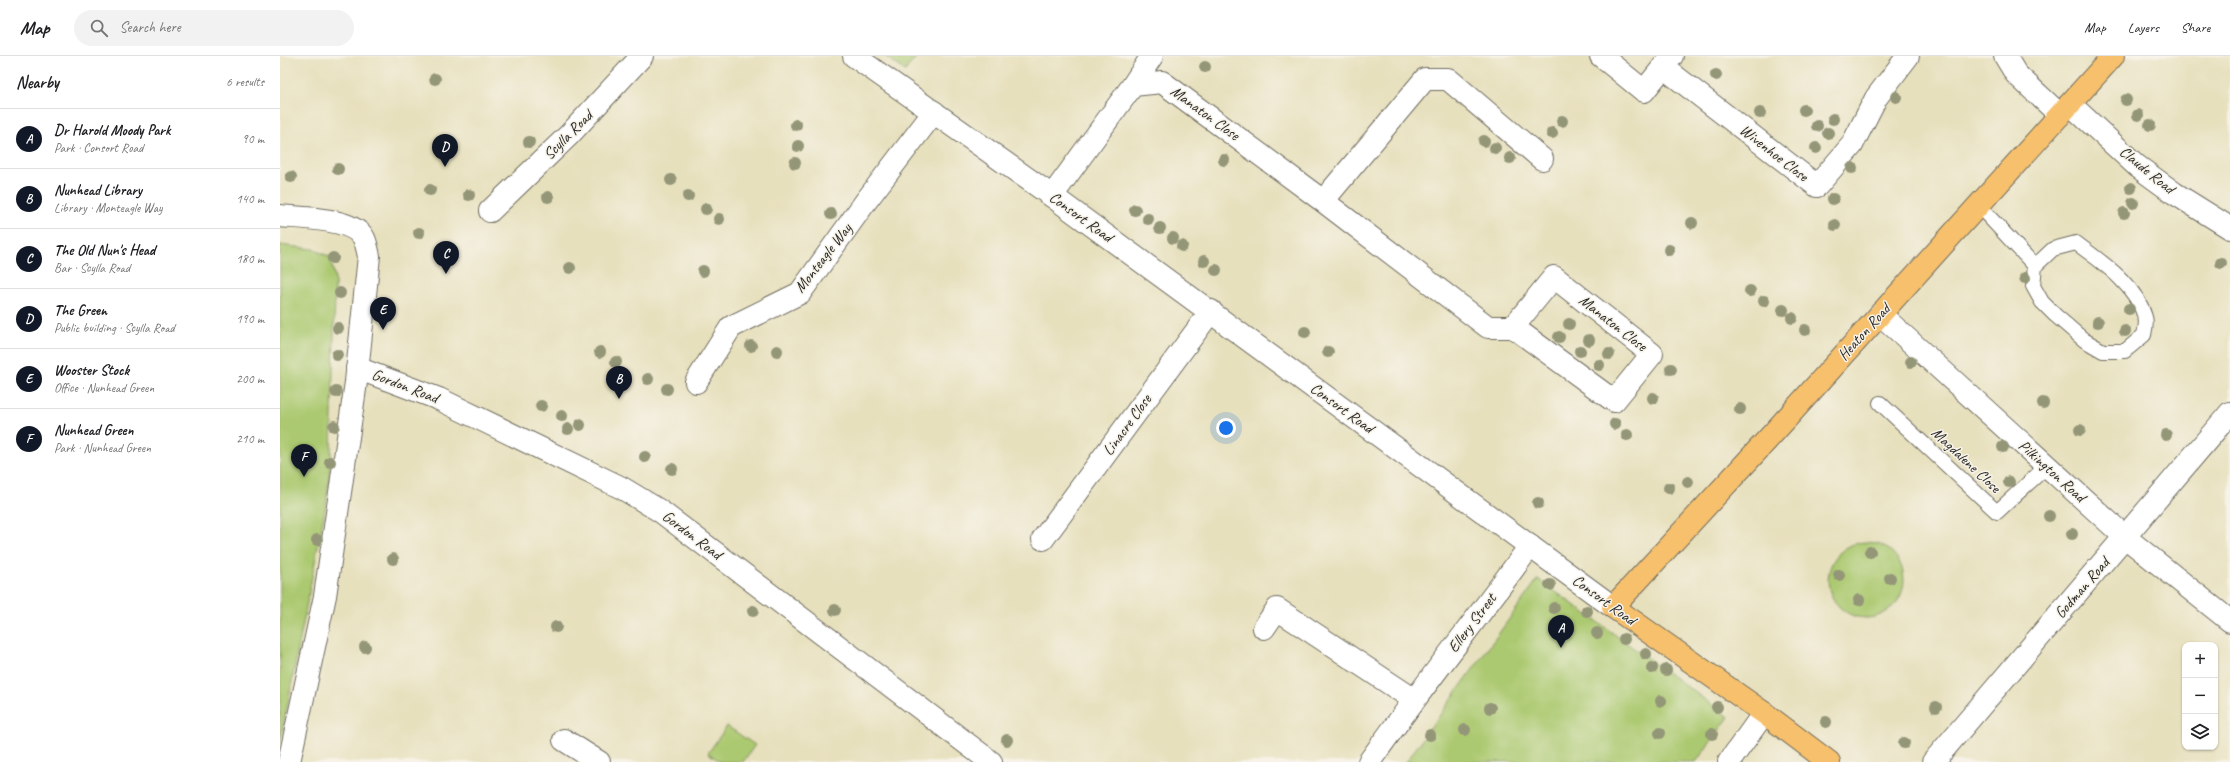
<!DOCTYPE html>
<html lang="en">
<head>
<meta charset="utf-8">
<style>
  body { margin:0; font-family:Caveat,sans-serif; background:#f2f2f2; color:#202124 }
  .controls { position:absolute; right:12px; bottom:12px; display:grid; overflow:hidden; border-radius:8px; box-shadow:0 1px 3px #0004 }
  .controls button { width:36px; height:36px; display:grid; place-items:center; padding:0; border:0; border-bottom:1px solid #e0e0e0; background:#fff; color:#202124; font:20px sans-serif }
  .you { position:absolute; left:946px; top:372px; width:14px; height:14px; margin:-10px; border:3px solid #fff; border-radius:50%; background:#1a73e8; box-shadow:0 0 0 6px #1a73e833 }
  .badge { display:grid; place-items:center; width:26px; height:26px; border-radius:50%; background:#111827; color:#fff; font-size:13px; font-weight:700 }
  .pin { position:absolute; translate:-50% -33px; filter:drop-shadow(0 1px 2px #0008) }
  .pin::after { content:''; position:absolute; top:21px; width:14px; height:12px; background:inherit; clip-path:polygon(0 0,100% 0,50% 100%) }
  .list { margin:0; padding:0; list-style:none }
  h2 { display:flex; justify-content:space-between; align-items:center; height:52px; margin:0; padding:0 16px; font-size:17px }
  h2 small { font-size:13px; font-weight:400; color:#757577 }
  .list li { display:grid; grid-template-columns:26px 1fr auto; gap:12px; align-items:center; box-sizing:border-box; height:60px; padding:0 16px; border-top:1px solid #e0e0e0 }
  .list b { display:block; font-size:15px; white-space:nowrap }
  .list p { margin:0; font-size:13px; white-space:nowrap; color:#757577 }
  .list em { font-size:13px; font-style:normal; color:#757577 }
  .icon { flex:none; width:22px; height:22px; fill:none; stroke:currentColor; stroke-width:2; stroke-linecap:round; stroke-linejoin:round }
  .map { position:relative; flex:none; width:1950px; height:706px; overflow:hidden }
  header { display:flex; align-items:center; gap:24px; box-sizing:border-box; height:56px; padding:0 20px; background:#fff; border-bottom:1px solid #e0e0e0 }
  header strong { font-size:19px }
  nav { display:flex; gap:22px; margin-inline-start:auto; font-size:14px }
  .search { width:280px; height:36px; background:#f2f2f2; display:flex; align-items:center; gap:10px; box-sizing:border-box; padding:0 14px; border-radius:22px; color:#757577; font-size:15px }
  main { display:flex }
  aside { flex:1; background:#fff }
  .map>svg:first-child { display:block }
  .green { fill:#abc970; stroke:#6b7a4e }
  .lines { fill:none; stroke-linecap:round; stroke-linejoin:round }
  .service-casing { stroke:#6d6a5e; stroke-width:16 }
  .minor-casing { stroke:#6d6a5e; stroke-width:24 }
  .tertiary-casing { stroke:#6d6a5e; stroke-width:24 }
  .primary-casing { stroke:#6d6a5e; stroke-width:24 }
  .service { stroke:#fff; stroke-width:14 }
  .minor { stroke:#fff; stroke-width:22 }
  .tertiary { stroke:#fff; stroke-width:22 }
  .primary { stroke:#f7c06c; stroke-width:22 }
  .tree { fill:#949678 }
  .labels { text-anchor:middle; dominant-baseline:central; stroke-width:3; stroke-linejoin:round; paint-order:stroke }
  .street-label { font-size:16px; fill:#2b2b2b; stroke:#f7f3e8 }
</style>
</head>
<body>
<header>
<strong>Map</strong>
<div class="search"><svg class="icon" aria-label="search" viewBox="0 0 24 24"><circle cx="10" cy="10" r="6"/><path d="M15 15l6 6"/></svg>Search here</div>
<nav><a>Map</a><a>Layers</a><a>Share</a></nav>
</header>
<main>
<aside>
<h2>Nearby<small>6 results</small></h2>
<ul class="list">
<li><span class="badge">A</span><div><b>Dr Harold Moody Park</b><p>Park · Consort Road</p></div><em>90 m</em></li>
<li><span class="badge">B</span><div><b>Nunhead Library</b><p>Library · Monteagle Way</p></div><em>140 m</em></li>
<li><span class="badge">C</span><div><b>The Old Nun's Head</b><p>Bar · Scylla Road</p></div><em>180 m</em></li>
<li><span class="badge">D</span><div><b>The Green</b><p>Public building · Scylla Road</p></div><em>190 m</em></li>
<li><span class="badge">E</span><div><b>Wooster Stock</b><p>Office · Nunhead Green</p></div><em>200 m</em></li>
<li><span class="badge">F</span><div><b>Nunhead Green</b><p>Park · Nunhead Green</p></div><em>210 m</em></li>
</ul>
</aside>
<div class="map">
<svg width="1950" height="706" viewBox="0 0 1950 706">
  <rect width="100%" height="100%" fill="#f7f3e8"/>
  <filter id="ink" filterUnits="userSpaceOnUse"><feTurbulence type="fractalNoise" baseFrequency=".025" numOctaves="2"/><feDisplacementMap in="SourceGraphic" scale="8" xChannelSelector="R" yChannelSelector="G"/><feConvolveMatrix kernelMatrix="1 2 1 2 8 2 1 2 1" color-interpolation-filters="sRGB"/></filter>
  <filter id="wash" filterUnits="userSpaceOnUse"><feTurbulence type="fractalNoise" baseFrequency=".012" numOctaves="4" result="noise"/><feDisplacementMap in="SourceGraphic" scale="16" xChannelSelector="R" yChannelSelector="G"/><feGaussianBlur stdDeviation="0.9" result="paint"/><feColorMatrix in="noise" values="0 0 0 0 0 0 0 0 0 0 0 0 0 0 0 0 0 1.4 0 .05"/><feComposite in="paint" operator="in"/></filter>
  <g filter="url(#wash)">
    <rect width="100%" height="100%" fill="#e7e0bd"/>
    <path class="green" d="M605,0H637L625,15Z
      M0,189L33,193L50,201L55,223V235L51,399L47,443L0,688Z
      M1548 524a38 38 0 1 1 76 0a38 38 0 1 1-76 0Z
      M1258,523L1449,661L1416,706H1126Z
      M447,670L475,689L463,706H441L428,697Z"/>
  </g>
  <g filter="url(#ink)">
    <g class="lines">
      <g class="service-casing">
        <path id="service" d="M1698,149L1755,210L1753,230L1762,246L1775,259L1804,284L1823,295H1845L1864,279C1865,274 1867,266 1865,261C1856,229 1822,206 1796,187L1773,193L1755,210
          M1600,347L1717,456L1767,410"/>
      </g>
      <g class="minor-casing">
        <path id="minor" d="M1321,0L1364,35L1392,0
          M1725,0L1736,18L1780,59
          M1383,11L1537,130L1572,89L1596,42L1628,0
          M853,29L872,0
          M1790,48L1857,110L1894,137L1950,172
          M772,140L853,29L882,26L1043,145L1208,271H1233L1334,345L1372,298L1274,221L1233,271
          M1043,145L1145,23H1168L1262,103
          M210,155L289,79L362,0
          M0,160C22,162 63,162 80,177C86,182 87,193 89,200L76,326L45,540L9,706
          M1600,258L1845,481L1950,565
          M77,312L159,343L342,432L380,455L711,706
          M416,326L451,271L520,237L586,145L654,56
          M763,483L931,255
          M984,572L997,553L1133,643
          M284,684L319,706
          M1089,706C1141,633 1197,563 1250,490
          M1449,706L1484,657
          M1653,706L1950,357"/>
      </g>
      <g class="tertiary-casing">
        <path id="tertiary" d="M574,0L772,140L1333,551"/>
      </g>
      <g class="primary-casing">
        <path id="primary" d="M1549,706L1484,657L1333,551L1487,384L1833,0"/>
      </g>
      <use href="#service" class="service"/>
      <use href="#minor" class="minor"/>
      <use href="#tertiary" class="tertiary"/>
      <use href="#primary" class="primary"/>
    </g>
    <g class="tree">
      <circle cx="925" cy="11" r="6"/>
      <circle cx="1436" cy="19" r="6"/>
      <circle cx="155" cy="23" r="6"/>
      <circle cx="1616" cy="41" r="6"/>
      <circle cx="1846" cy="44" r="6"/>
      <circle cx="1524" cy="54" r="6"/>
      <circle cx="1480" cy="57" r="6"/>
      <circle cx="1858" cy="59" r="6"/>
      <circle cx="1553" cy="63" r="6"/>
      <circle cx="1282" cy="65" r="6"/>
      <circle cx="516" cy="69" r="6"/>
      <circle cx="1870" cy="69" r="6"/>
      <circle cx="1537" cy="70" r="6"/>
      <circle cx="1272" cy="77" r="6"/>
      <circle cx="1548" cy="77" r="6"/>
      <circle cx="1204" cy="85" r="6"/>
      <circle cx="249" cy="86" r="6"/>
      <circle cx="518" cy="90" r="6"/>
      <circle cx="1215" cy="92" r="6"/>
      <circle cx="1536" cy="92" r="6"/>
      <circle cx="1230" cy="102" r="6"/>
      <circle cx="944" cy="104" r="6"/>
      <circle cx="515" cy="107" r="6"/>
      <circle cx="1572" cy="112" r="6"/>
      <circle cx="58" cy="113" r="6"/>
      <circle cx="11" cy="121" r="6"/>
      <circle cx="391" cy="124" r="6"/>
      <circle cx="1851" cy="132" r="6"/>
      <circle cx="150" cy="134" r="6"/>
      <circle cx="189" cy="139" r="6"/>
      <circle cx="408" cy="140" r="6"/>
      <circle cx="268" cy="141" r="6"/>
      <circle cx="1553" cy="143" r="6"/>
      <circle cx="1853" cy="147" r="6"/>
      <circle cx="426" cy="153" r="6"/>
      <circle cx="855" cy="154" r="6"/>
      <circle cx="1844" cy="157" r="6"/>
      <circle cx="551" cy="158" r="6"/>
      <circle cx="439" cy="163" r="6"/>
      <circle cx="868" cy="163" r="6"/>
      <circle cx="1412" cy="167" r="6"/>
      <circle cx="1555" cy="169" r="6"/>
      <circle cx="880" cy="172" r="6"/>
      <circle cx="139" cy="177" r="6"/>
      <circle cx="893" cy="182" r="6"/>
      <circle cx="902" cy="190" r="6"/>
      <circle cx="1389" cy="194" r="6"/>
      <circle cx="53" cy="202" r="6"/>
      <circle cx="924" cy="205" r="6"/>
      <circle cx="1941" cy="207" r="6"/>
      <circle cx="290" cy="212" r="6"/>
      <circle cx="936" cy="214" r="6"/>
      <circle cx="423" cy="215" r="6"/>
      <circle cx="1745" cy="222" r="6"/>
      <circle cx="1470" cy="235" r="6"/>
      <circle cx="60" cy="237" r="6"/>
      <circle cx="1484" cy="245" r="6"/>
      <circle cx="1849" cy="253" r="6"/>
      <circle cx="1503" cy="254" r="6"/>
      <circle cx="1512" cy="262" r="6"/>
      <circle cx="1818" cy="266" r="6"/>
      <circle cx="1289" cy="268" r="6"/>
      <circle cx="58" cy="272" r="6"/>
      <circle cx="1525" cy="274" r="6"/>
      <circle cx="1845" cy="275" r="6"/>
      <circle cx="1025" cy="276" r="6"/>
      <circle cx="1279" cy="281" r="6"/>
      <circle cx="1309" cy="284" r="6"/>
      <circle cx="471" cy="290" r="6"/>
      <circle cx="497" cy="295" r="6"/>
      <circle cx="1300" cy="295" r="6"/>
      <circle cx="320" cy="296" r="6"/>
      <circle cx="1048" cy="296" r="6"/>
      <circle cx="1329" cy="298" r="6"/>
      <circle cx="57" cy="299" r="6"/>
      <circle cx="336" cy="306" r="6"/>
      <circle cx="1631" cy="306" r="6"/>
      <circle cx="1319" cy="309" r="6"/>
      <circle cx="1391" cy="313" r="6"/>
      <circle cx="368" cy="323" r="6"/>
      <circle cx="387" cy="333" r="6"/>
      <circle cx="56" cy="336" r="6"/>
      <circle cx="1373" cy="342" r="6"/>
      <circle cx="1763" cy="347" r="6"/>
      <circle cx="261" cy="350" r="6"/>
      <circle cx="1460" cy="353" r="6"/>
      <circle cx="282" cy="360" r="6"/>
      <circle cx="1335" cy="368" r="6"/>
      <circle cx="300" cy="369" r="6"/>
      <circle cx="54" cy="370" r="6"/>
      <circle cx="288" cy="373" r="6"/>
      <circle cx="1800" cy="374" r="6"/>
      <circle cx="1347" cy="379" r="6"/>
      <circle cx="1886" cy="379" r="6"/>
      <circle cx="1723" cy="391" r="6"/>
      <circle cx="365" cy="401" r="6"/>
      <circle cx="50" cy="406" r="6"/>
      <circle cx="392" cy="413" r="6"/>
      <circle cx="1408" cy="426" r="6"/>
      <circle cx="1729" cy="426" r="6"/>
      <circle cx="1389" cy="432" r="6"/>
      <circle cx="1258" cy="447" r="6"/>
      <circle cx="1769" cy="460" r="6"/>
      <circle cx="1792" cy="478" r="6"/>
      <circle cx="37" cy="484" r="6"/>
      <circle cx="1590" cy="496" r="6"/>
      <circle cx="113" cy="503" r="6"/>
      <circle cx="1559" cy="519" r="6"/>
      <circle cx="1610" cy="522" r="6"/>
      <circle cx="1270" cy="529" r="6"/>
      <circle cx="1579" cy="544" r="6"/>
      <circle cx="1274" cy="552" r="6"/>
      <circle cx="555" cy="554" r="6"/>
      <circle cx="473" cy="555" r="6"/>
      <circle cx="1307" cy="555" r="6"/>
      <circle cx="276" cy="571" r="6"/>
      <circle cx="1317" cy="577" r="6"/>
      <circle cx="1344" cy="583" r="6"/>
      <circle cx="85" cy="591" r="6"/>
      <circle cx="1366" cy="598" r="6"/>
      <circle cx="1372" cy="612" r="6"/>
      <circle cx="1386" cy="614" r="6"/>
      <circle cx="1381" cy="645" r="6"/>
      <circle cx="1437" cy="651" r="6"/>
      <circle cx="1656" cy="651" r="6"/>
      <circle cx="1210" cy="652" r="6"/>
      <circle cx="1546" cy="666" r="6"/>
      <circle cx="1185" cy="674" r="6"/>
      <circle cx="1380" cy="677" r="6"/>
      <circle cx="1432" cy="678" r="6"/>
      <circle cx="1150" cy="679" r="6"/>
      <circle cx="727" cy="684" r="6"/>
      <circle cx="1624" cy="687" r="6"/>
    </g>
  </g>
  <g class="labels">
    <g class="street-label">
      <text transform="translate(925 57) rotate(36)">Manaton Close</text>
      <text transform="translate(288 79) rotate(-45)">Scylla Road</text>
      <text transform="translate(1494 97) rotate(38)">Wivenhoe Close</text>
      <text transform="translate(1867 114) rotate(39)">Claude Road</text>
      <text transform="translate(801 161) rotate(36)">Consort Road</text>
      <text transform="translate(543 202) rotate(-52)">Monteagle Way</text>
      <text transform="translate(1333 267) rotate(38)">Manaton Close</text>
      <text transform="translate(1584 276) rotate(-48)">Heaton Road</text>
      <text transform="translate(125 330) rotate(21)">Gordon Road</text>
      <text transform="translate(1062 352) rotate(36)">Consort Road</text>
      <text transform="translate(847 369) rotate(-54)">Linacre Close</text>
      <text transform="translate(1686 404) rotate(43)">Magdalene Close</text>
      <text transform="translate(1772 415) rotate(42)">Pilkington Road</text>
      <text transform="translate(412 479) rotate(37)">Gordon Road</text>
      <text transform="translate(1802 532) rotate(-49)">Godman Road</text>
      <text transform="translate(1324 544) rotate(36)">Consort Road</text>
      <text transform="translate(1192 567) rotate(-53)">Ellery Street</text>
    </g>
  </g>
</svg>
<div class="controls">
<button>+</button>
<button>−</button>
<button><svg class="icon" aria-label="layers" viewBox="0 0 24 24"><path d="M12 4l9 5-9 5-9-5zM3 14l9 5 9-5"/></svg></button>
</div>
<div class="you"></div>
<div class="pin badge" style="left:1281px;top:592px">A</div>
<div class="pin badge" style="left:339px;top:343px">B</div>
<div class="pin badge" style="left:166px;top:218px">C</div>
<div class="pin badge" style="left:165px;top:111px">D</div>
<div class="pin badge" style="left:103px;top:274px">E</div>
<div class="pin badge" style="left:24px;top:421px">F</div>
</div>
</main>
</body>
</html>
